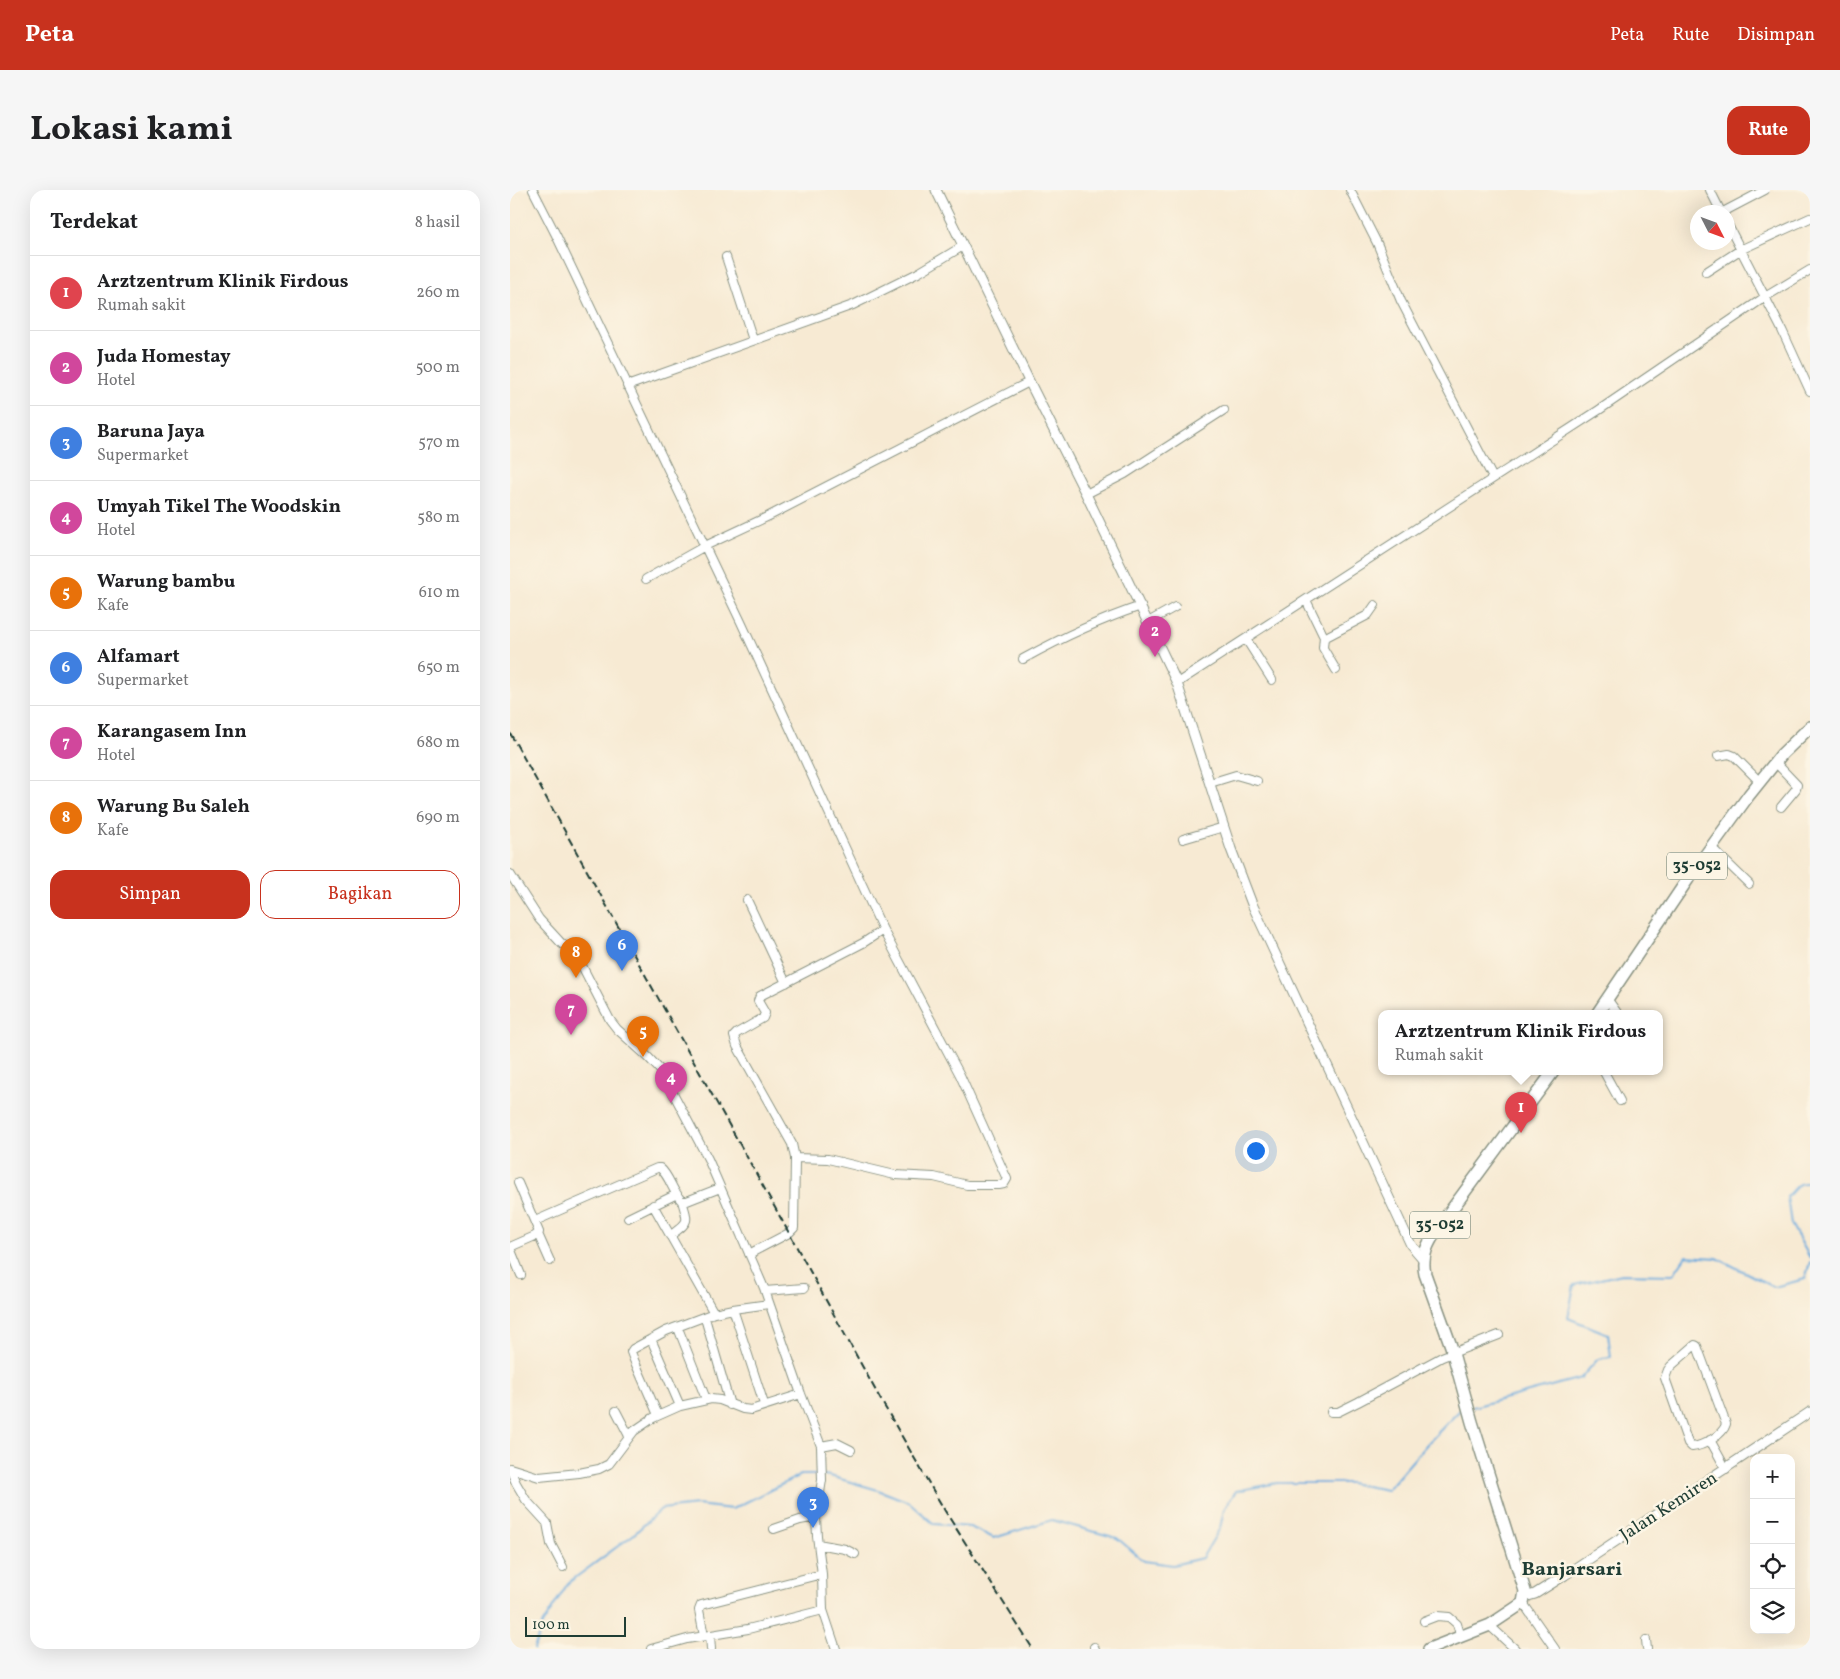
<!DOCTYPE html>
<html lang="id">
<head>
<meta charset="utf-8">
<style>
  body { margin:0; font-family:Vollkorn,serif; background:#f6f6f6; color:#202124 }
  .controls { position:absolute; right:15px; bottom:15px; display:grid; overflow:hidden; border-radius:10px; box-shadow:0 5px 20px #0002 }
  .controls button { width:45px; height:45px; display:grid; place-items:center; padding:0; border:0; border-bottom:1px solid #e0e0e0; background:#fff; color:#202124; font:25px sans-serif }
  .compass { position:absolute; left:1180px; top:15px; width:45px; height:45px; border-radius:50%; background:#fff; box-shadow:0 5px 20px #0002; rotate:132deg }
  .scale { position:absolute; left:15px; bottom:12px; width:101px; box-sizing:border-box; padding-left:5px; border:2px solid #1f3d34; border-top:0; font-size:14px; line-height:18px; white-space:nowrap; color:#1f3d34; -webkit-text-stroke:4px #fcf5e5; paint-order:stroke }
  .you { position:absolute; left:745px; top:960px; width:18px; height:18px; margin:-12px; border:4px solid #fff; border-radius:50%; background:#1a73e8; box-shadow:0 0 0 8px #1a73e833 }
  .badge { display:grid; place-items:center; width:32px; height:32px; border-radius:50%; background:#c8321e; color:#fff; font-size:16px; font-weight:700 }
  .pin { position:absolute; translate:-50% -41px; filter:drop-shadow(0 1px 2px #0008) }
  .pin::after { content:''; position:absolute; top:26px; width:18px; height:15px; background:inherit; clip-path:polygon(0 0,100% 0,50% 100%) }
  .popup { position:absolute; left:868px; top:820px; width:285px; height:65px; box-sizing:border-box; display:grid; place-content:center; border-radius:10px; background:#fff; filter:drop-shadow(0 1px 4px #0005); font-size:16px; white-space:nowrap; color:#757577 }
  .popup b { font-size:19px; color:#202124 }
  .popup::after { content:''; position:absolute; left:50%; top:100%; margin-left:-10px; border:10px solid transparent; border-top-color:#fff }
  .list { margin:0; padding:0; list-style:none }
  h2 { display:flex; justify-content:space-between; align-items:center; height:65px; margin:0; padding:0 20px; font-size:21px }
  h2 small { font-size:16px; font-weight:400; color:#757577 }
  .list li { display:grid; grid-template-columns:32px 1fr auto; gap:15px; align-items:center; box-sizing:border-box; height:75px; padding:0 20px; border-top:1px solid #e0e0e0 }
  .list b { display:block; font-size:19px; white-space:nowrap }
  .list p { margin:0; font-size:16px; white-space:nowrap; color:#757577 }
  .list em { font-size:16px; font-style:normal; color:#757577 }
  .actions { display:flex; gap:10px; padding:15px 20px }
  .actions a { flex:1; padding:11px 0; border:1px solid #c8321e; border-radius:15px; text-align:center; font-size:18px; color:#c8321e }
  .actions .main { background:#c8321e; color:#fff }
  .icon { flex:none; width:28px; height:28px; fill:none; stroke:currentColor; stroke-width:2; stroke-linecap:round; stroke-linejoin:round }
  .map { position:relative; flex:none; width:1300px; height:1459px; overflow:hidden; border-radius:15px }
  header { display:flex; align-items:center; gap:30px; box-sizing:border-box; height:70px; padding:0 25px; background:#c8321e; color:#fff }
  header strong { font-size:24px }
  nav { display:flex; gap:28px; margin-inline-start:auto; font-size:18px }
  .intro { display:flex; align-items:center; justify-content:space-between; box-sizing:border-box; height:120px; padding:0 30px }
  h1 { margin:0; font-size:35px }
  .button { padding:12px 22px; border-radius:15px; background:#c8321e; color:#fff; font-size:18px; font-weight:700 }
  main { display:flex; gap:30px; padding:0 30px }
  aside { flex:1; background:#fff; border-radius:15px; box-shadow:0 5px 20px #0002 }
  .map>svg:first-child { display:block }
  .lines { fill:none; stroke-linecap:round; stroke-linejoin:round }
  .stream { stroke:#6babde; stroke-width:2 }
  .minor-casing { stroke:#8b9484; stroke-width:10 }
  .tertiary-casing { stroke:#8b9484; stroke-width:11 }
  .primary-casing { stroke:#8b9484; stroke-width:14 }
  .minor { stroke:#fff; stroke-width:8 }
  .tertiary { stroke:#fff; stroke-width:9 }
  .primary { stroke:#fff; stroke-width:11 }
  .rail { stroke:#1f3d34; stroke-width:2; stroke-dasharray:8 4; stroke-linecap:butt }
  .labels { text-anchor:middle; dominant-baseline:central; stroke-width:5; stroke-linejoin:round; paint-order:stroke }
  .shield { fill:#fcf5e5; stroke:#617469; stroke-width:1 }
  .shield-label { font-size:16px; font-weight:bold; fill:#1f3d34 }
  .street-label { font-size:18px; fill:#1f3d34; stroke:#fcf5e5 }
  .quarter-label { font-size:20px; font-weight:bold; fill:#1f3d34; stroke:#fcf5e5 }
</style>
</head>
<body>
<header>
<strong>Peta</strong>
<nav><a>Peta</a><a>Rute</a><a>Disimpan</a></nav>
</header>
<div class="intro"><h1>Lokasi kami</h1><a class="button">Rute</a></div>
<main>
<aside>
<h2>Terdekat<small>8 hasil</small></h2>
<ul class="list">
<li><span class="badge" style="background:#e0444e">1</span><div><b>Arztzentrum Klinik Firdous</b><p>Rumah sakit</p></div><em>260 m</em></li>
<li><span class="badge" style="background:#d1479c">2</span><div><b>Juda Homestay</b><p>Hotel</p></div><em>500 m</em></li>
<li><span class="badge" style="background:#3f7fe0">3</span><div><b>Baruna Jaya</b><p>Supermarket</p></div><em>570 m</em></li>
<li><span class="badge" style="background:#d1479c">4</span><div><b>Umyah Tikel The Woodskin</b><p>Hotel</p></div><em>580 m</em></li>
<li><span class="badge" style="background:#e8710a">5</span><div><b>Warung bambu</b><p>Kafe</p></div><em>610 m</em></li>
<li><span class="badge" style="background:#3f7fe0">6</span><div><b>Alfamart</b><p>Supermarket</p></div><em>650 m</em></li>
<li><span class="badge" style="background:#d1479c">7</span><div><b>Karangasem Inn</b><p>Hotel</p></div><em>680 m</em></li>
<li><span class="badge" style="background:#e8710a">8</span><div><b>Warung Bu Saleh</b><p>Kafe</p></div><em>690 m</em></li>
</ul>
<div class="actions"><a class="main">Simpan</a><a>Bagikan</a></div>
</aside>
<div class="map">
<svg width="1300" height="1459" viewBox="0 0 1300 1459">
  <rect width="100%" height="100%" fill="#fcf5e5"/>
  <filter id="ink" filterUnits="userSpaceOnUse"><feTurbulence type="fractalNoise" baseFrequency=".02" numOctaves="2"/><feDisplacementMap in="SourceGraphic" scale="10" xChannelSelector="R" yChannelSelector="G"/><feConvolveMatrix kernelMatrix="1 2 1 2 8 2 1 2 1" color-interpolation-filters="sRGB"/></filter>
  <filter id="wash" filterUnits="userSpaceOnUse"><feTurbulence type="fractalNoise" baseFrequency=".0096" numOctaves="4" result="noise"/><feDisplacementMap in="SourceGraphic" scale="20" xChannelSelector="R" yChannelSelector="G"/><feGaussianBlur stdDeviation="1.12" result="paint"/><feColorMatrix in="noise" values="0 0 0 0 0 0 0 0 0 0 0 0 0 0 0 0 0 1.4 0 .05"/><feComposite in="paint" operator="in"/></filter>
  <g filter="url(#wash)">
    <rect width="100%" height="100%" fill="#f7ead3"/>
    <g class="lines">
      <path class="stream" d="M1300,992L1289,994L1277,1007L1281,1034L1300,1068
        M963,1217L1071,1188L1088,1169L1101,1167L1098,1144L1058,1128L1064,1095L1112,1084L1163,1085L1176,1066L1207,1068L1264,1097L1295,1089L1300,1072
        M314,1285L320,1286L368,1300L399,1312L424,1334L460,1337L484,1348L542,1330L607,1348L634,1371L663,1375L692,1368L710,1338L714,1319L726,1301L767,1293H840L877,1300L917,1254L950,1220L954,1219
        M24,1459L32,1435L58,1393L123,1345L151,1319L187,1315L222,1319L291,1285H309"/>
    </g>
  </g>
  <g filter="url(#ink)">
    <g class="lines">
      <g class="minor-casing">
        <path id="minor" d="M23,0L46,45L231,432L373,740L450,885L497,989L494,994L489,995H457L424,987L385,985L318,969L285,968
          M840,0L867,53L891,111L983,288
          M1200,0L1211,22
          M1213,22L1255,0
          M1218,35L1272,140L1300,201
          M216,67L243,150
          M1196,82L1230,60L1300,28
          M117,196L343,115L408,83L453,56
          M576,304L615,284L714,220
          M136,389L195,356L259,326L519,192
          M796,410L813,445L816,447L858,425L865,415
          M638,432L665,417
          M814,446L813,458L826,480
          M736,449L762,490
          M513,469C551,448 589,430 631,416
          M667,493L1089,220L1255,107L1300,80
          M1208,566L1219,564L1224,566L1249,591
          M1265,572L1287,595L1286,599L1271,617
          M700,593L726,585L747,591
          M673,649L714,637
          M1201,657L1239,694
          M0,684L29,729L52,754L62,760L69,770L100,830L107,839L138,867L152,882L198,969L254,1098L291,1204L311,1256L312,1290L306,1327L307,1346L312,1384L313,1420L326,1459
          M237,710L276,793
          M1098,810L1108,824
          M1094,882L1110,911
          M143,1015L204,1123
          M118,1028L167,1004
          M25,1031L147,978H150C160,986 162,1002 172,1011H177L210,998
          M28,1044L40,1071
          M160,1046C179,1031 179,1034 172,1011
          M0,1057L25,1046L29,1042L8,993
          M0,1058L11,1085
          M239,1064L279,1043L284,1038L285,968L282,954L227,856L224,846L227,843L253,828L255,823L248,811L250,806L353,753L373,740
          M255,1101L294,1098
          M223,1119L254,1214
          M195,1128L220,1215
          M168,1138L196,1209
          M141,1149L170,1216
          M1185,1155L1187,1156L1216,1234C1213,1245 1193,1256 1182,1257L1178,1253L1155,1188L1158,1180L1161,1176Z
          M106,1221L119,1246
          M821,1222H828L848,1212L932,1167L989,1145
          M148,1225L124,1170L121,1162L123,1159L156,1141L204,1123L223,1119L259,1114
          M1200,1250L1216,1279
          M311,1256L327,1253L341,1260
          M0,1278L29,1287L69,1283L89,1279L99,1274L124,1241L143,1228L170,1216L201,1209L210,1210L233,1219L241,1220L291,1204
          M0,1279L6,1293L16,1310L37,1333L41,1354L53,1377
          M264,1339L290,1330L306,1327
          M308,1354L335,1359L345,1364
          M1013,1413L1045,1459
          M914,1431L927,1426L939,1427L947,1434L951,1447
          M979,1435L1005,1459
          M200,1445L201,1459
          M194,1446L189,1420L191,1415L312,1384
          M1136,1450L1137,1459
          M584,1457L585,1459
          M141,1459L177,1449L238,1439L313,1420"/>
      </g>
      <g class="tertiary-casing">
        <path id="tertiary" d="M426,0L519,191L576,304L667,493L721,659L742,714L901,1055L914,1070
          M1015,1407L1025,1404L1055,1385L1300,1222"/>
      </g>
      <g class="primary-casing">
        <path id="primary" d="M1087,824L1178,689L1239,605L1272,564L1300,537
          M919,1459L980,1435L1013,1413L1015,1401L962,1232L941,1156L915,1084C911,1065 918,1053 928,1038L1043,882"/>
      </g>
      <use href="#minor" class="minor"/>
      <use href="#tertiary" class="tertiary"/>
      <use href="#primary" class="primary"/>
      <path class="rail" d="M0,543L247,985L372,1212L435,1321L523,1459"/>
    </g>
  </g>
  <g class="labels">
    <g class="shield">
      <rect x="1157" y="662.5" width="60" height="27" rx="4"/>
      <rect x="900" y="1021.5" width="60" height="27" rx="4"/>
    </g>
    <g class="shield-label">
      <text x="1187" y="676">35-052</text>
      <text x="930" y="1035">35-052</text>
    </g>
    <g class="street-label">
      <text transform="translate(1159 1317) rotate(-33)">Jalan Kemiren</text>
    </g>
    <g class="quarter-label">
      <text x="1062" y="1380">Banjarsari</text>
    </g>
  </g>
</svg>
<div class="controls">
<button>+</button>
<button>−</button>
<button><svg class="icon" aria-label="locate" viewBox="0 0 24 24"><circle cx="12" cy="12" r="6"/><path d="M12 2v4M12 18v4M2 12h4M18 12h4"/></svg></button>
<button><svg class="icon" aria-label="layers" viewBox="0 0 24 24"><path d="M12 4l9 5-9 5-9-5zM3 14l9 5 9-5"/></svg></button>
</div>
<svg class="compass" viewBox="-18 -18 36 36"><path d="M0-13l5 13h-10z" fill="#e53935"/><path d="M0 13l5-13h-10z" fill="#757577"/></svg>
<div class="scale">100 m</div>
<div class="you"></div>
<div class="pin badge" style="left:1011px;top:943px;background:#e0444e">1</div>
<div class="popup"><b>Arztzentrum Klinik Firdous</b>Rumah sakit</div>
<div class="pin badge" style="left:645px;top:467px;background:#d1479c">2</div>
<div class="pin badge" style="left:303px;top:1338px;background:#3f7fe0">3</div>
<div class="pin badge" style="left:161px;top:913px;background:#d1479c">4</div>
<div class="pin badge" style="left:133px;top:867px;background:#e8710a">5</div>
<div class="pin badge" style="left:112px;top:781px;background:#3f7fe0">6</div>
<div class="pin badge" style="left:61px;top:845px;background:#d1479c">7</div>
<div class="pin badge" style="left:66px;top:788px;background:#e8710a">8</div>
</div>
</main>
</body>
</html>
